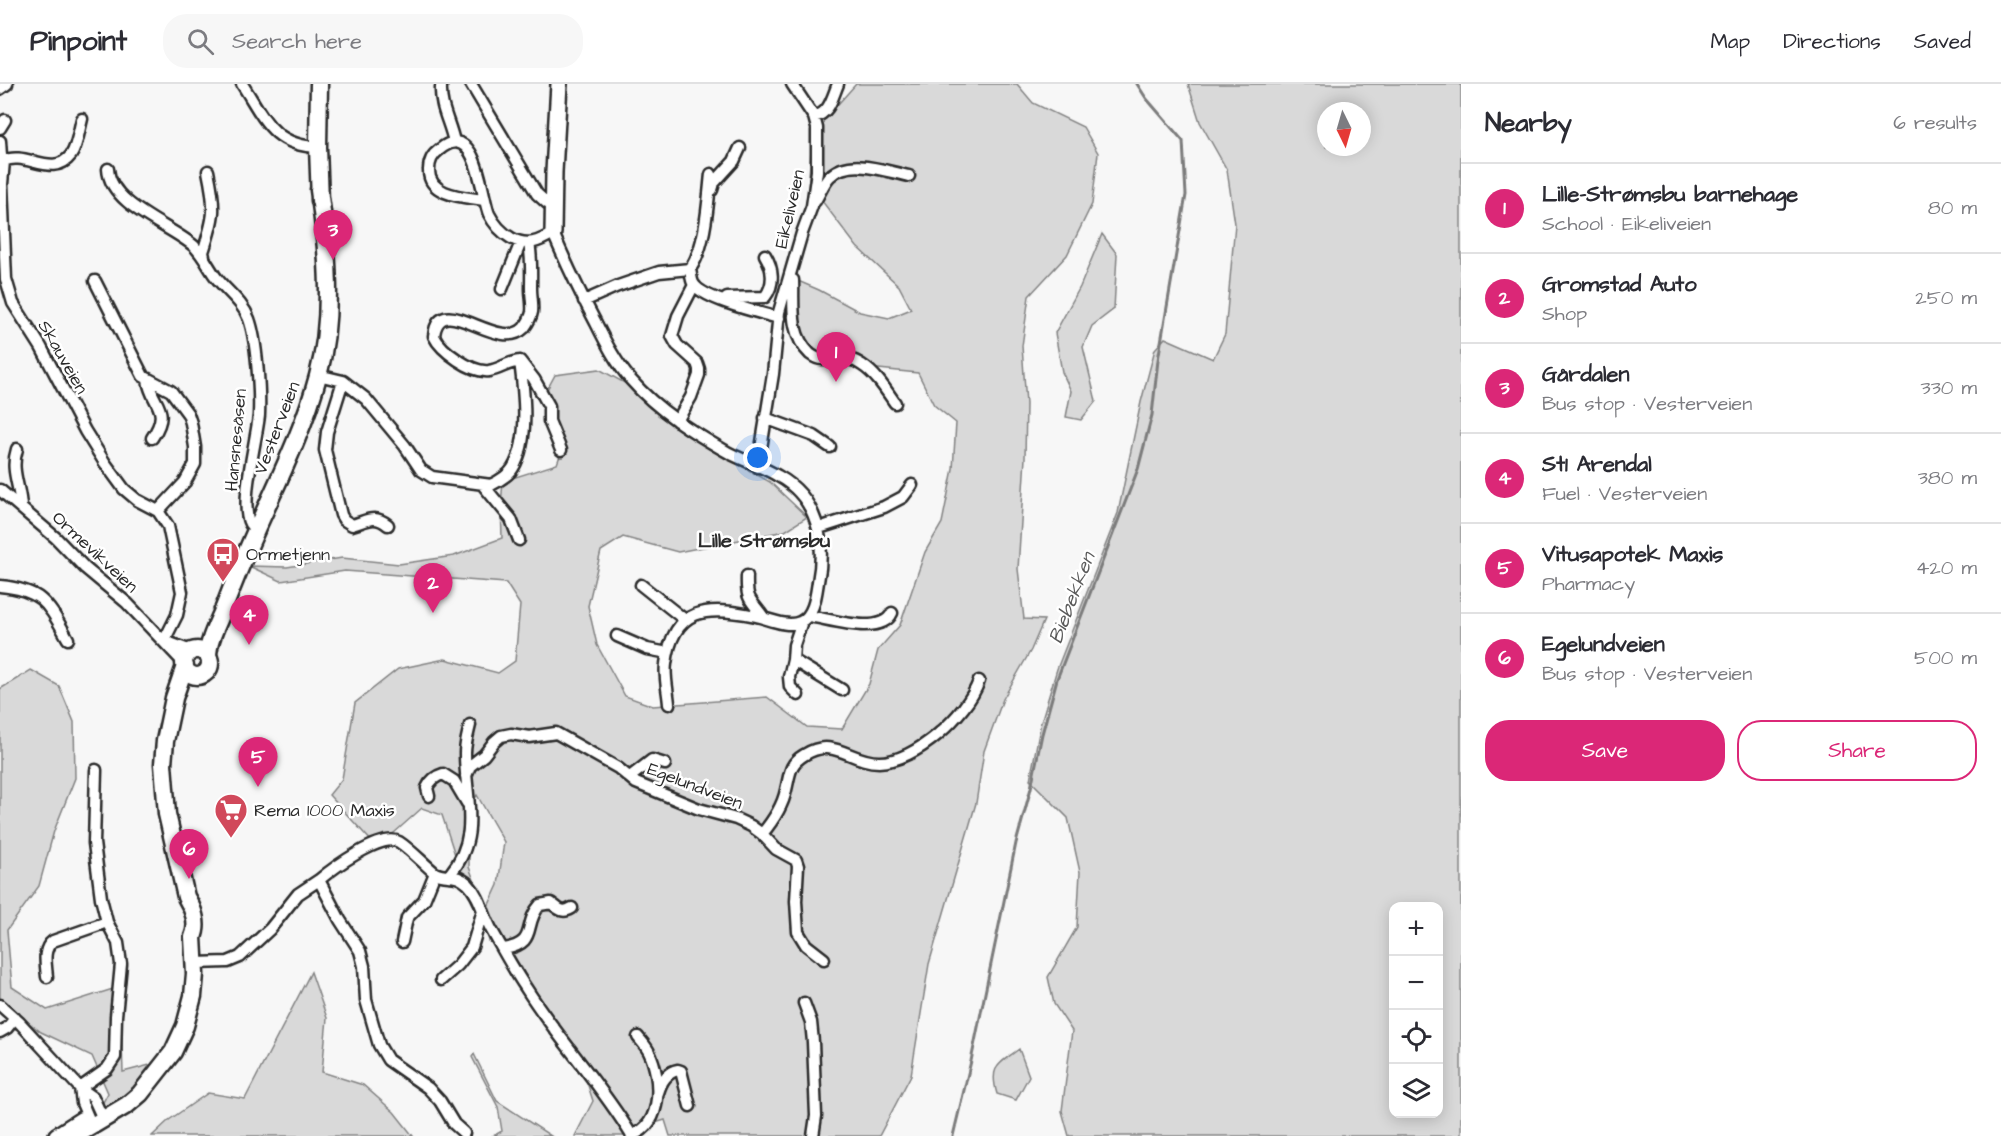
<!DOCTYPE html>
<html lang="en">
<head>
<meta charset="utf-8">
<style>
  body { margin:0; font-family:"Architects Daughter",sans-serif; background:#f7f7f7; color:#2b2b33 }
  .controls { position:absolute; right:18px; bottom:18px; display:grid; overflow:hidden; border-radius:12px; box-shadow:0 3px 15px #0003 }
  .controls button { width:54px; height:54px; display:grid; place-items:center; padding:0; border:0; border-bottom:2px solid #e1e1e2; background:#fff; color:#2b2b33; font:30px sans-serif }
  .compass { position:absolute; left:1317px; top:18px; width:54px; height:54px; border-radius:50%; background:#fff; box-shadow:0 3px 15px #0003; rotate:175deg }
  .you { position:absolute; left:758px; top:374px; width:21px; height:21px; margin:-15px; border:4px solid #fff; border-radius:50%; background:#1a73e8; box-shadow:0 0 0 9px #1a73e833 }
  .badge { display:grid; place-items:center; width:39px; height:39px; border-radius:50%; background:#db2777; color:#fff; font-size:20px; font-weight:700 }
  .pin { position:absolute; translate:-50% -50px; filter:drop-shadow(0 2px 3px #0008) }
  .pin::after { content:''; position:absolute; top:32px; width:21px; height:18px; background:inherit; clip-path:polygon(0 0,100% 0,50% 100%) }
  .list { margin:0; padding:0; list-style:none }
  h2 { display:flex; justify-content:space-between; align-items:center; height:78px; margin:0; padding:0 24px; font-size:26px }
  h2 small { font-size:20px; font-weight:400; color:#7c7c81 }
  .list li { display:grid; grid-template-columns:39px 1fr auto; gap:18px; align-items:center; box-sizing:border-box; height:90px; padding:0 24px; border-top:2px solid #e1e1e2 }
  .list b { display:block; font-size:22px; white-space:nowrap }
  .list p { margin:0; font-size:20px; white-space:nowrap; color:#7c7c81 }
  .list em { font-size:20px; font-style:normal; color:#7c7c81 }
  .actions { display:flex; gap:12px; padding:18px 24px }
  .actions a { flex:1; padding:14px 0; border:2px solid #db2777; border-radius:24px; text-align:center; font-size:21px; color:#db2777 }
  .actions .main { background:#db2777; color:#fff }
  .icon { flex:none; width:33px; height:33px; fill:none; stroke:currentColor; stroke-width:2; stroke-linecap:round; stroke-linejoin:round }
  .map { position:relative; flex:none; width:1461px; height:1052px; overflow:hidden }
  header { display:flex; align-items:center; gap:36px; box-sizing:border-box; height:84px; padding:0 30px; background:#fff; border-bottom:2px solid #e1e1e2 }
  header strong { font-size:28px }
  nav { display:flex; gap:33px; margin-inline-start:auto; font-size:21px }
  .search { width:420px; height:54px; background:#f7f7f7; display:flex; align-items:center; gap:15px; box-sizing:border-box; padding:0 21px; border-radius:24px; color:#7c7c81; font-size:22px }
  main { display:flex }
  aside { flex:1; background:#fff }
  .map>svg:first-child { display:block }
  .green { fill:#d9d9d9; stroke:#828282; stroke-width:1.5; fill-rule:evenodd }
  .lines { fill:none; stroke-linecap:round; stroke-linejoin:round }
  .stream { stroke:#7b7b7b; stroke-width:3 }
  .street-casing { stroke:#2b2b2b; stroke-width:15 }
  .secondary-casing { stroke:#2b2b2b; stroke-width:20 }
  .primary-casing { stroke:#2b2b2b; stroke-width:21 }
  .street { stroke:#fff; stroke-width:10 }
  .secondary { stroke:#fff; stroke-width:15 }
  .primary { stroke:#fff; stroke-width:16 }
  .labels { text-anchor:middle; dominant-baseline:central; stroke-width:5; stroke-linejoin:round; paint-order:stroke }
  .street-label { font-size:18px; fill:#2b2b2b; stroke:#fff }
  .poi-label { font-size:18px; fill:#2b2b2b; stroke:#fff; text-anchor:start }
  .neighbourhood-label { font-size:20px; font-weight:bold; fill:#2b2b2b; stroke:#fff }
  .water-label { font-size:20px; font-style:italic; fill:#5a5a5a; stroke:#fff }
</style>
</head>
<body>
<header>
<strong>Pinpoint</strong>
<div class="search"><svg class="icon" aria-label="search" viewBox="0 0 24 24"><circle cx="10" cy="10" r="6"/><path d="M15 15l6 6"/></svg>Search here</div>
<nav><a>Map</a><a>Directions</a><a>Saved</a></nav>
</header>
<main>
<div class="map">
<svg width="1461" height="1052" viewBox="0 0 1461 1052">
  <rect width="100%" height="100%" fill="#f7f7f7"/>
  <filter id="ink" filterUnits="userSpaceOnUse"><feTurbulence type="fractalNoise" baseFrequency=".0167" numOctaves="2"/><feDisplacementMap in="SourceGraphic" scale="12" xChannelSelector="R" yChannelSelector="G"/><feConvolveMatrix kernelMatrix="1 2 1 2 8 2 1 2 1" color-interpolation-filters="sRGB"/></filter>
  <g filter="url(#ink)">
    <path class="green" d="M856,0H1017L1033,19L1083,43L1098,69L1092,120L1067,171L1029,212L1022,262L1026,320L1025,374L1018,485L1024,535L1044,536L1031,566L1003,615L984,667L976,719L929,880L911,991L879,1052H670L665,1036L645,1042L643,1052H575L593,1017L583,986L544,937L522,884L493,851L489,857L483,835L459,783L442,731L422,724L394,749L374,760L329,711L342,695L355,619L398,585L445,575L498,589L515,577L520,521L506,499L345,487L281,497L249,482L287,483L342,474L399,480L454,472L502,454L501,422L503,397L557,380L562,366L543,313L555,291L599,285L634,304L673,340L720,370L770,398L807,433L785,447L678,468L623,453L601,467L588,522L597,561L625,612L653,622L767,613L807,643L842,645L869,600L878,566L900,541L925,468L942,439L953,385L956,339L934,321L918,289L829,280L795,262L783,218L789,193L819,206L860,228L889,234L911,225L899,202L857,163L822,117L807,119L812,53L822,38ZM477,711L504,758L498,801L486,827L469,783V727Z
      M1188,0H1461V1052H1069L1062,1027L1072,947L1054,920L1048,893L1077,843L1080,788L1068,734L1030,696L1041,638L1057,585L1118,429L1141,318L1155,265L1165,254L1213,275L1225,250L1235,140L1227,86L1200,38ZM1326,27H1362V63H1326ZM1394,822H1438V1030H1394Z
      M1102,150L1117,170L1114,225L1092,242L1083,263L1096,317L1081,336L1066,333L1071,307L1062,288L1055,249L1080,203Z
      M31,586L59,602L74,638L75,694L54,747L39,802L7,846L12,903L47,926L116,904L121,931L123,988L165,977L163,994L93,1037L108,1009L92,972L41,948L0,917V605Z
      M311,888L327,934L322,988L363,1001L394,1028L413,1052H152L169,1036L208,1009L245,1015Z
      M1019,965L1029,992L1016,1016L997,1010C989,982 998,981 1019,965Z
      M474,970L497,1017L551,1052H493L502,1047L498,1023L472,973Z"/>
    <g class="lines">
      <path class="stream" d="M953,1052L971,977L1016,759L1031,704L1042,650L1057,595L1138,385L1152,331L1158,276L1186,111L1183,57L1146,14L1137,0"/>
      <g class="street-casing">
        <path id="street" d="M242,0C264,34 273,62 318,63
          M471,0L537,110L547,119L552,120
          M441,3C440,24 450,38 454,58
          M0,5L7,0
          M814,33C830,29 832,14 838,0
          M82,35C79,46 77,63 71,71C53,95 25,66 4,77L2,100L5,172L6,195L13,219L41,263L85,347L105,379L124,405L137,416L158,427L168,442L182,508L177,531L164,557
          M0,44L5,36
          M0,57L1,72L4,77
          M108,85C110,121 170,141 194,162C203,171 208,182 215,192C226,207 242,217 249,235C257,257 260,307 259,331C257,354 239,421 250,440C250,441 255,445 256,446
          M712,106L714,99L734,77L740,64
          M484,116C465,113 428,112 429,86C429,78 432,71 439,66C477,34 481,111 489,130C494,140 501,148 511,154C527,163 539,158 553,149C566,179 580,209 596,239C606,259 616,279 631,296C658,327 694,349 729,369C745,377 763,383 778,392C818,414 826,457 818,498C816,511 814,532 800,538C788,544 769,535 756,532C708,522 673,522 666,580C664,592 668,607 669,620
          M815,117C820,109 824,98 830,92C850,73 885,87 909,92
          M204,173L203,168C215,132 216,125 208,87
          M690,185C706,163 708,117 711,90
          M793,196C794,222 789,250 810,270C814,273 817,275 822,275C837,276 849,271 862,281C876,290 886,306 895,319
          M95,197L143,292L171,307L188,330L191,339L195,363V380L185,398L158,427
          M502,205L521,158
          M727,214L765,213C775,200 773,184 765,171
          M584,217L618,202L659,188L690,185C691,190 691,195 693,199C701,215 761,229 779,234
          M520,277C509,278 500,285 489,287C472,289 441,267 434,252C439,203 498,270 524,244C527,240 531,234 532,228C533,221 531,212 531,205C531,190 532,174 529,159
          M520,277L534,295L549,322V337L561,366
          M318,291L343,297L366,315L405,362L421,386L432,393L491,401C499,397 509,391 513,384C530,356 524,308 520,277
          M148,296C152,322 172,324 152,354
          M343,297L327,348L325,366L341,431L344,436L352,441C367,437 374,430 388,441
          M765,334L814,352L830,363
          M677,337L691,313L699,291V285L697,279L677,261L672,252L678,232L694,201
          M17,365C10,387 20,401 21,423
          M758,383L773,290L779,228L802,149L812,122L817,87V44L814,33L792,0
          M483,401L511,435L519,456
          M0,406L56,454L85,484L127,519L184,579
          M819,444L884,423L903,413L912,401
          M747,492C746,518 751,515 764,534
          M641,501L685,536
          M0,502C43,506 48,520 68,555
          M808,532C827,534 881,553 892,529
          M802,537L794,561L793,576L842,606
          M617,552L647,565L668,569
          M167,558L191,567
          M793,576L789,593L790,603L798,611
          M466,692L470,682L484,671L494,658L501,652L511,650L529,653L556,649L618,684L636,699L699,725L736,735L751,742L762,750L776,765L796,776L798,782L796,817L798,848L806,861L824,875
          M630,693L652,676L665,680
          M429,712L427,704C430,697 436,692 443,690L454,697L467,719
          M762,750C772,738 783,721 786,706C790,690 789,680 804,671C834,652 850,678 879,678C915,678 967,631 979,597
          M450,790C482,752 465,714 465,669C465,660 468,650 470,641
          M319,796C332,785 382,748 399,758C410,765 424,780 435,789C448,795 455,788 468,800C480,812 483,830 491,845C502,864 513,885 526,904C558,955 601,1000 632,1052
          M402,858L407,834L424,816L435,789
          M504,865C539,859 522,841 540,821L551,819C559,825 562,830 572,824
          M195,879L228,878L240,873L270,845L298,810L319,796L340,836L360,867L364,882L366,916L379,961L388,976L428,1004L440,1017L454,1040L464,1049
          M47,893C46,880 42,865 53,857L107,838
          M441,896L458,881L472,863L483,826
          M804,919L811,938L813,958L816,1032L813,1052
          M0,921L19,938L80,1004L93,1013L103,1035
          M0,948L7,944L15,934
          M80,1004L107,985L115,973L116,932L121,880L118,859L107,838L101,814L94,759L96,686
          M80,1004L82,1019L91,1040
          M658,1009C661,998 667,988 678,986L681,987L690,1022
          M632,1051C664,1041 661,992 649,968C646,962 642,958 638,953"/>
      </g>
      <g class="secondary-casing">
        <path id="secondary" d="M553,149L554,88L559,0"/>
      </g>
      <g class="primary-casing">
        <path id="primary" d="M319,0L318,63L320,117
          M184 579a13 13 0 1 1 26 0a13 13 0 1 1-26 0Z
          M208,572C208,556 218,539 224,524C234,497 245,471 257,444C279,395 304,345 318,292C334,233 328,167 319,106
          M57,1052L82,1036
          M75,1052L127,1021L140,1010L173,968L185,942L193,912L195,890L193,853C199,840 193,824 186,813L167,730L163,680L165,657L174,614L185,582"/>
      </g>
      <use href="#street" class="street"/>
      <use href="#secondary" class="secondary"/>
      <use href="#primary" class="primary"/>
    </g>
  </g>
  <defs>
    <g id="bus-pin" transform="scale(1.725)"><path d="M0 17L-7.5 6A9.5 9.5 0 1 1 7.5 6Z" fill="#d1495b" stroke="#fff"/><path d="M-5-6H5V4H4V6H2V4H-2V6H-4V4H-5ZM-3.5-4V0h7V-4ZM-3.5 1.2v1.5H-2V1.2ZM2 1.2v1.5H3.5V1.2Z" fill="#fff"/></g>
    <g id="supermarket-pin" transform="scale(1.725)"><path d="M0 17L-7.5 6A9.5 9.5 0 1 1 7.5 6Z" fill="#d1495b" stroke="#fff"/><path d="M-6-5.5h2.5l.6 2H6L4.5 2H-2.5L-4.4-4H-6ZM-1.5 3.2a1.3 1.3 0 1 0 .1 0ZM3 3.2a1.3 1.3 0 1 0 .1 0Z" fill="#fff"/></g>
  </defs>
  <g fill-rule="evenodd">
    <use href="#bus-pin" x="223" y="470"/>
    <use href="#supermarket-pin" x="231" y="726"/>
  </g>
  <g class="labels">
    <g class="street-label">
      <text transform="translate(790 125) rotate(-77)">Eikeliveien</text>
      <text transform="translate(63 273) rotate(60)">Skauveien</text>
      <text transform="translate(277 344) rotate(-69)">Vesterveien</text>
      <text transform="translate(236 356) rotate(-85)">Hansnesåsen</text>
      <text transform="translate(95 468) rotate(43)">Ormevikveien</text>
      <text transform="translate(695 702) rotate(21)">Egelundveien</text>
    </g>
    <g class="poi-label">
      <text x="246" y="470">Ormetjenn</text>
      <text x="254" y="726">Rema 1000 Maxis</text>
    </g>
    <g class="neighbourhood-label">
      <text x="764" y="457">Lille Strømsbu</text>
    </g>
    <g class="water-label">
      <text transform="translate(1072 514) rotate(-69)">Biebekken</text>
    </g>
  </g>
</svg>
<div class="controls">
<button>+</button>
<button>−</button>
<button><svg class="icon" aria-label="locate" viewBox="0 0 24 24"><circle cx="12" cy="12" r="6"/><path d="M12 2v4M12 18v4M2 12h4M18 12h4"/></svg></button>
<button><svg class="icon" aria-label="layers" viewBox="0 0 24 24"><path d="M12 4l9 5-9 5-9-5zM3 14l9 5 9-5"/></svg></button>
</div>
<svg class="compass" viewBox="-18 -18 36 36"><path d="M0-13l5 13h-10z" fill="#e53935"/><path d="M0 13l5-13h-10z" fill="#7c7c81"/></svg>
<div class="you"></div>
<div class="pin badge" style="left:836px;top:298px">1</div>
<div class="pin badge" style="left:433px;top:529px">2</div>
<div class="pin badge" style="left:333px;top:176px">3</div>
<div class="pin badge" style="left:249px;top:561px">4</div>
<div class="pin badge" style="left:258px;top:703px">5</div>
<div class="pin badge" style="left:189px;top:795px">6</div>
</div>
<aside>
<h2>Nearby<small>6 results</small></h2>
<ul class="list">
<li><span class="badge">1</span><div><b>Lille-Strømsbu barnehage</b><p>School · Eikeliveien</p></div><em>80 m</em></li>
<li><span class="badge">2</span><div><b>Gromstad Auto</b><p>Shop</p></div><em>250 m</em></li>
<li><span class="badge">3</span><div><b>Gårdalen</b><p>Bus stop · Vesterveien</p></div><em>330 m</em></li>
<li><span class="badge">4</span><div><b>St1 Arendal</b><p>Fuel · Vesterveien</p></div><em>380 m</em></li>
<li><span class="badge">5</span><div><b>Vitusapotek Maxis</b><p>Pharmacy</p></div><em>420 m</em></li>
<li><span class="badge">6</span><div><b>Egelundveien</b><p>Bus stop · Vesterveien</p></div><em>500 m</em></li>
</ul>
<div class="actions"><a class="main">Save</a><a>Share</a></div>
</aside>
</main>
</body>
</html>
